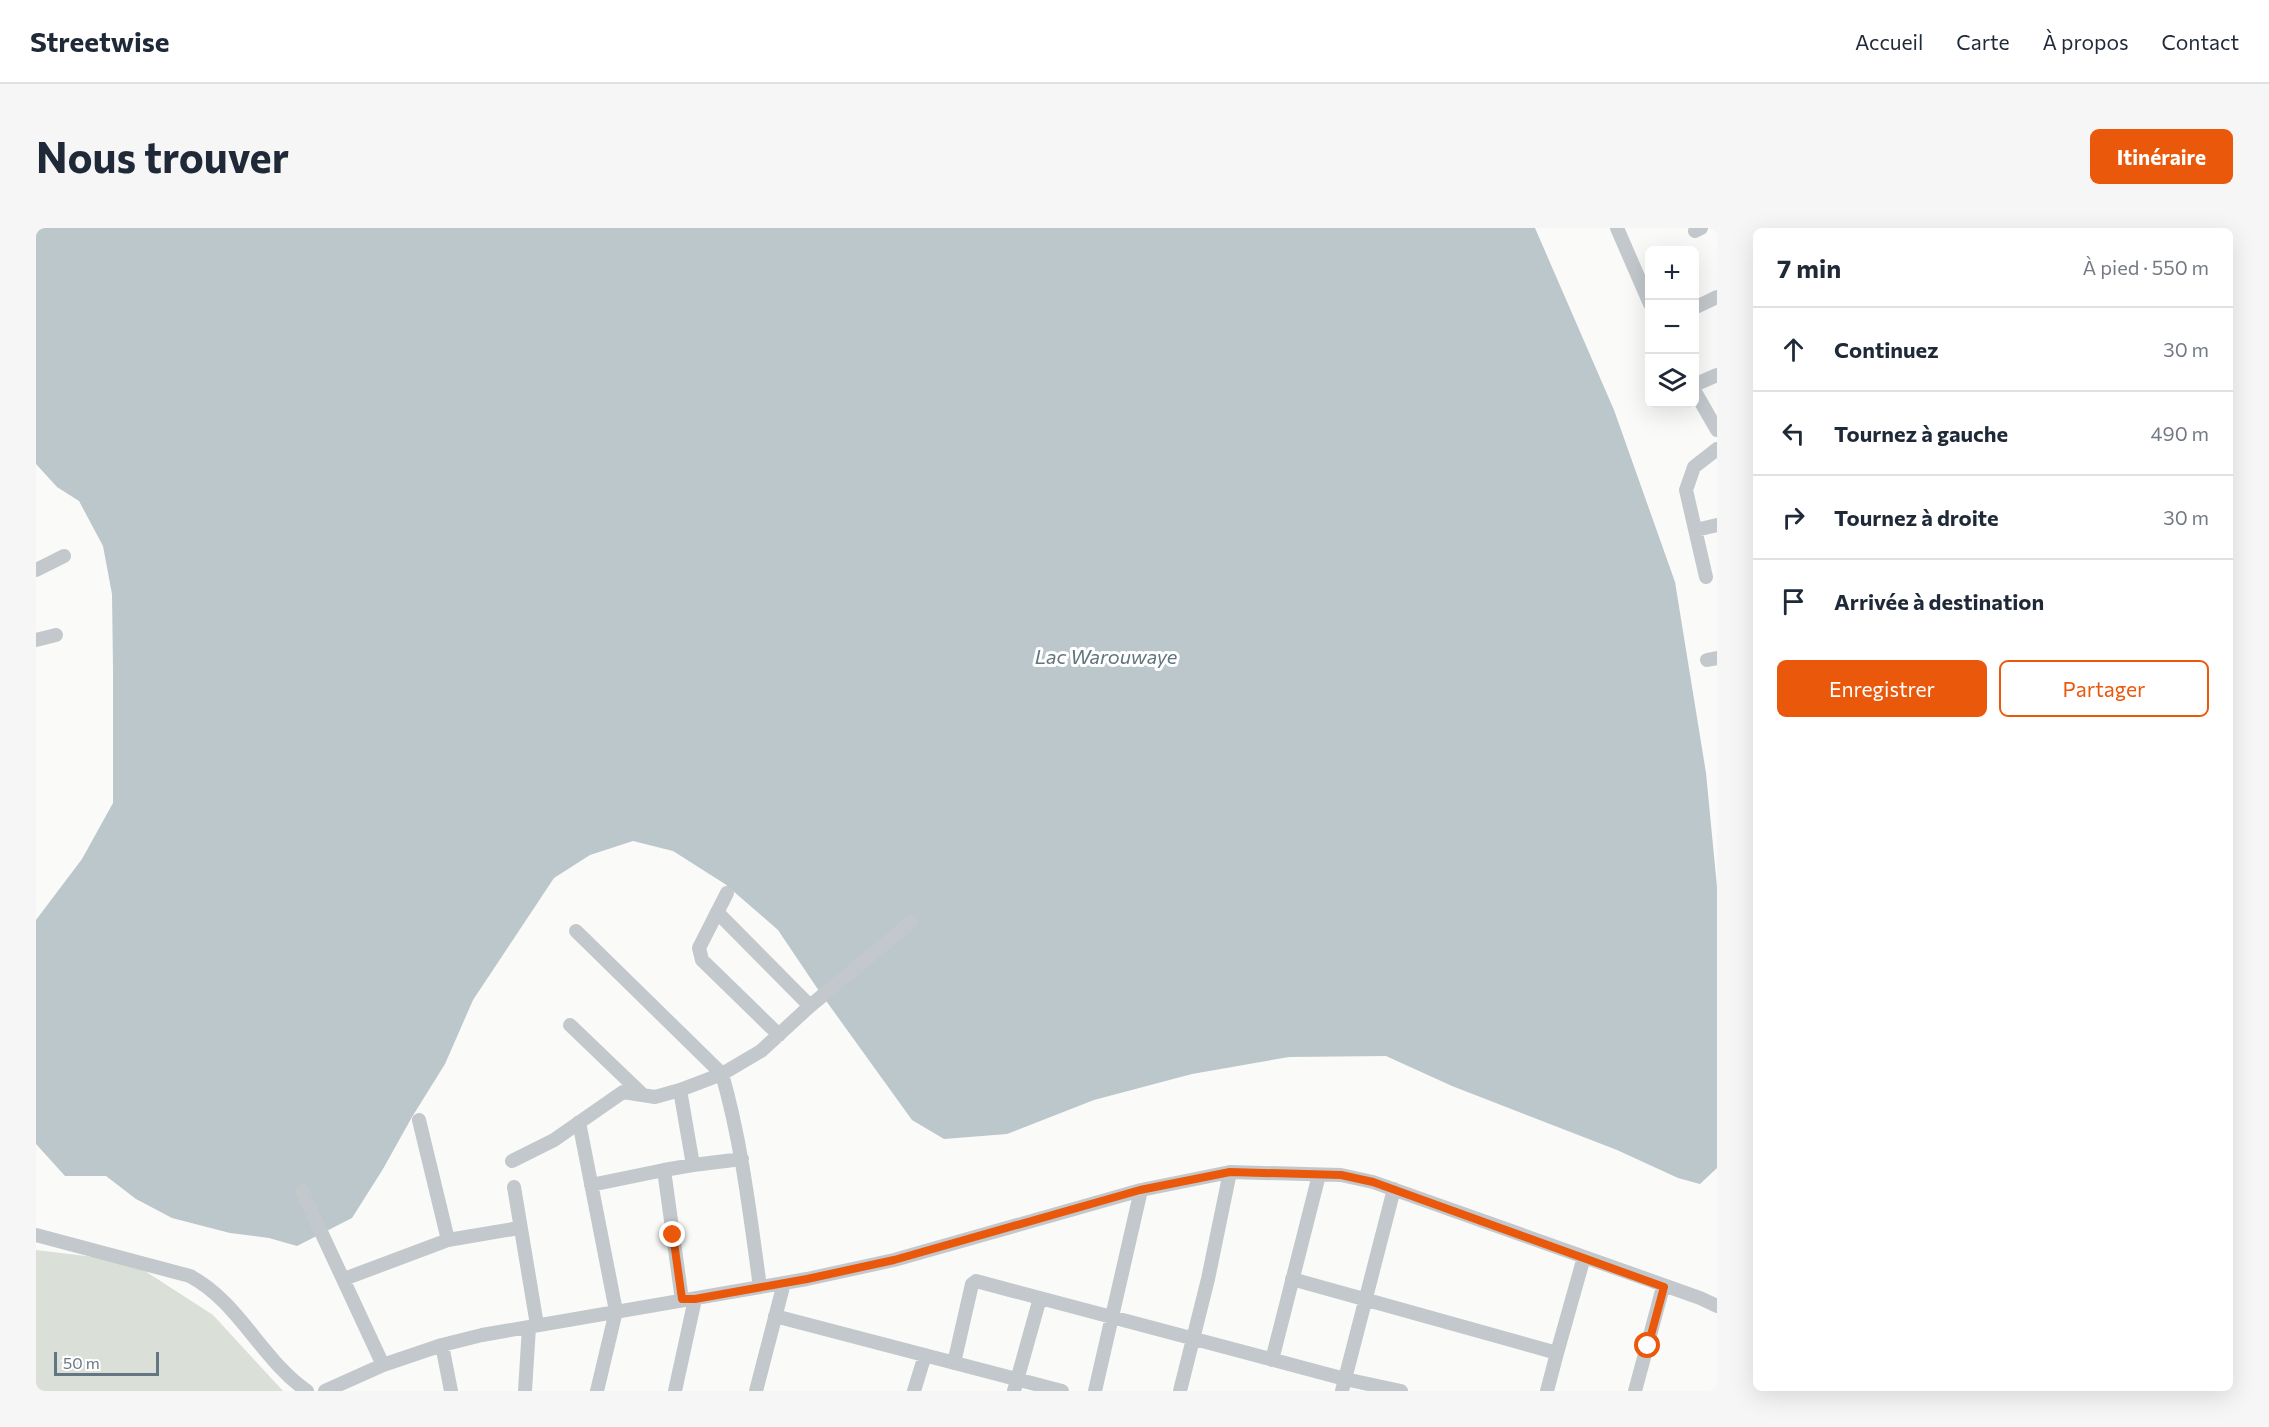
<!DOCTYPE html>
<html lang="fr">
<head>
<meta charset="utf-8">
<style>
  body { margin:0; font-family:Commissioner,sans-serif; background:#f6f6f7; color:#1f2937 }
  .controls { position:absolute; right:18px; top:18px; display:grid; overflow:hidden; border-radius:9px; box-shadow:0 6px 24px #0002 }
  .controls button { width:54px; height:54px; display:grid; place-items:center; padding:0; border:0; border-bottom:2px solid #e0e1e3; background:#fff; color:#1f2937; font:30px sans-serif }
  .scale { position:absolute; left:18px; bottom:15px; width:105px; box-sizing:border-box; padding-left:6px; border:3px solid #657683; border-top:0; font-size:16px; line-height:21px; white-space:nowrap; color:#657683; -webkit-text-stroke:4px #fff; paint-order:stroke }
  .stop { position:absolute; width:18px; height:18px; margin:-14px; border:4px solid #ea580c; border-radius:50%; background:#fff }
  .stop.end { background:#ea580c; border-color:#fff; box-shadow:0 2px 6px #0008 }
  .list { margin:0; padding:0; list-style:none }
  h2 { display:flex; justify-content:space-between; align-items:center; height:78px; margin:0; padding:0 24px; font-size:26px }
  h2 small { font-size:20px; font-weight:400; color:#747a83 }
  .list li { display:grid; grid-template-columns:39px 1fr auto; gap:18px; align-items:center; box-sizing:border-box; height:84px; padding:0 24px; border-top:2px solid #e0e1e3 }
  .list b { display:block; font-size:22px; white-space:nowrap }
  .list em { font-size:20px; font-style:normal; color:#747a83 }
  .actions { display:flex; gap:12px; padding:18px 24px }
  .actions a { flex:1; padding:14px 0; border:2px solid #ea580c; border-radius:9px; text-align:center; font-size:21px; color:#ea580c }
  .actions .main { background:#ea580c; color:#fff }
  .icon { flex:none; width:33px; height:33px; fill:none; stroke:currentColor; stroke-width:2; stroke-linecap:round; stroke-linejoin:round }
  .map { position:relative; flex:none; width:1681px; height:1163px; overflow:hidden; border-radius:9px }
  header { display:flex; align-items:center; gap:36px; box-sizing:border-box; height:84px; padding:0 30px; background:#fff; border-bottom:2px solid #e0e1e3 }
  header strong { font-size:28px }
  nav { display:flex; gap:33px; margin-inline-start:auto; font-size:21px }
  .intro { display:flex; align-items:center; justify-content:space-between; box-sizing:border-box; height:144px; padding:0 36px }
  h1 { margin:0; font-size:42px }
  .button { padding:15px 27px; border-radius:9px; background:#ea580c; color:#fff; font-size:21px; font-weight:700 }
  main { display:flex; gap:36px; padding:0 36px }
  aside { flex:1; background:#fff; border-radius:9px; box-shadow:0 6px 24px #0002 }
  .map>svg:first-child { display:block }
  .green { fill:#dadfd7 }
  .water { fill:#bbc7cb }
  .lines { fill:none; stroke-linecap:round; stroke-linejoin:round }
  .street { stroke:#c3c8cc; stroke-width:14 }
  .route { stroke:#ea580c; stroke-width:8 }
  .labels { text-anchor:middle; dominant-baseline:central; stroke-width:6; stroke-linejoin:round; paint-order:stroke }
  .water-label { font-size:20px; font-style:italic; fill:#60757c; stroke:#fff }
</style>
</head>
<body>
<header>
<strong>Streetwise</strong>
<nav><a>Accueil</a><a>Carte</a><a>À propos</a><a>Contact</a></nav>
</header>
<div class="intro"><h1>Nous trouver</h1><a class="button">Itinéraire</a></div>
<main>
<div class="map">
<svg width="1681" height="1163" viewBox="0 0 1681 1163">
  <rect width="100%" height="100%" fill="#fafaf8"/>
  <path class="green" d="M0,1022L66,1030L109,1043L177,1087L247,1163H0Z"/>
  <path class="water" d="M0,0H1499L1578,182L1639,354L1670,545L1681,659V940L1664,956L1642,950L1581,922L1416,858L1350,828L1253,829L1156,846L1058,872L971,906L908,911L876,892L783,763L742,702L689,656L637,623L597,613L554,627L518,650L437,772L409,836L376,889L347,941L316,990L261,1018L233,1010L194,1005L136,990L100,971L70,948H29L0,916V692L46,631L77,575V440L76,366L67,318L43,273L21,259L0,236Z"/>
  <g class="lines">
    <path class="street" d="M1581,0L1614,76
      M1659,3L1665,0
      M1658,80L1681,69
      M1658,157L1681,147
      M1658,162L1681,202
      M1660,302L1681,297
      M0,342L28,328
      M1670,349L1650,262L1658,239L1681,221
      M0,412L20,407
      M1671,432L1681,430
      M691,665L663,720L666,732L743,807
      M681,684L774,778
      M540,703L686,846L725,823L774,778L875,694
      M534,797L607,867
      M644,862L657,937L628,942L646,1072
      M383,892L412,1012
      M543,894L580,1083L561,1163
      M476,933L518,912L587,864L619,869L644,862L686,846C706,916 714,987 724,1059
      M657,937L706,931
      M555,957L628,942
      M478,959L501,1097
      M266,963L347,1137
      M0,1007L154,1048C203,1074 225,1131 271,1163
      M308,1051L412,1012L483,1000
      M1256,1051L1521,1125L1511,1163
      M739,1088L1026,1163
      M406,1117L415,1163
      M1521,1125L1548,1029
      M1236,1132L1283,947
      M918,1135L936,1056L940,1053L1309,1151L1358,961
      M289,1163L347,1137L406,1117L446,1107L771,1051L858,1032L1105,962L1194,944L1305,947L1337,954L1664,1070L1681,1078
      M489,1163L493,1099
      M639,1163L659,1071
      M720,1163L748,1055
      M878,1163L889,1127
      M978,1163L1004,1070
      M1059,1163L1105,962
      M1144,1163L1172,1051L1194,944
      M1306,1163L1309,1151L1365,1163
      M1599,1163L1627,1059"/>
  </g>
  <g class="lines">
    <path class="route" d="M637,1007L646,1071H659L771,1051L858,1032L1104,962L1194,944L1305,947L1337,954L1628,1059L1612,1118"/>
  </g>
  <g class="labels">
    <g class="water-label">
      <text x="1070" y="428">Lac Warouwaye</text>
    </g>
  </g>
</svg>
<div class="controls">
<button>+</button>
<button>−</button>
<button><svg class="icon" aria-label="layers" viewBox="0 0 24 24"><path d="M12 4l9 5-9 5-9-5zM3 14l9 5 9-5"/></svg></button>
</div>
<div class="scale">50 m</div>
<div class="stop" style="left:1612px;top:1118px"></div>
<div class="stop end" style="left:637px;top:1007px"></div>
</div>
<aside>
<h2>7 min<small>À pied · 550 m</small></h2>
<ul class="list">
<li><svg class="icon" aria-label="ahead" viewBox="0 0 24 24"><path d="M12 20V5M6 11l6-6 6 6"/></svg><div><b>Continuez</b></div><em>30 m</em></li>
<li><svg class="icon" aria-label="left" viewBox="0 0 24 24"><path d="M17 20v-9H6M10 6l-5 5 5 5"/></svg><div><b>Tournez à gauche</b></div><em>490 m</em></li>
<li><svg class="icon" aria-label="right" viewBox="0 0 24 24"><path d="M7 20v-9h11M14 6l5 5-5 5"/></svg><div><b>Tournez à droite</b></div><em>30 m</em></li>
<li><svg class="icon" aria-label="arrive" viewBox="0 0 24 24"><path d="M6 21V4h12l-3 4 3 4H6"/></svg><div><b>Arrivée à destination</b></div></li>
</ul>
<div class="actions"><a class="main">Enregistrer</a><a>Partager</a></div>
</aside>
</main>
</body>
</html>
